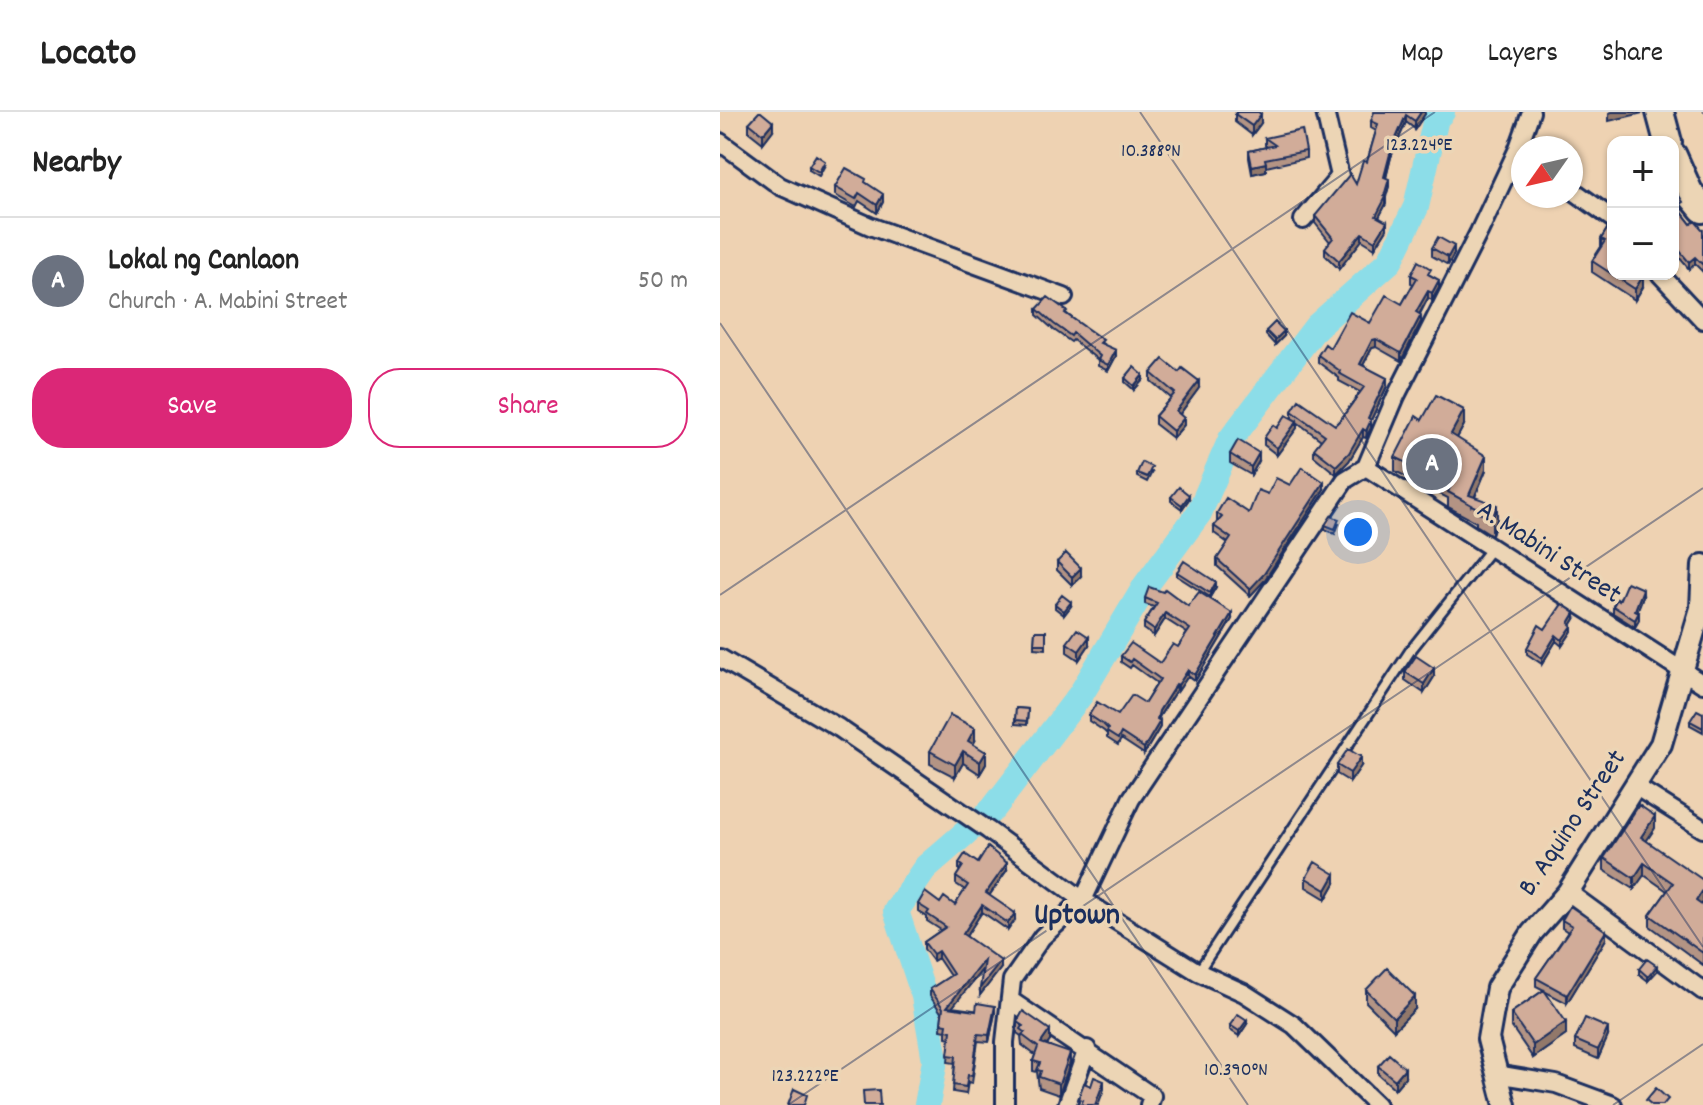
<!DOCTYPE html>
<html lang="en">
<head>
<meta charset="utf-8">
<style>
  body { margin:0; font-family:Dekko,sans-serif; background:#f6f6f6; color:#222 }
  .controls { position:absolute; right:24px; top:24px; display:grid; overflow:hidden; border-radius:16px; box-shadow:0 2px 6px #0004 }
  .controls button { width:72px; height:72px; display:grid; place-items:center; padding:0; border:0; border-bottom:2px solid #e0e0e0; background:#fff; color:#222; font:40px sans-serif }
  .compass { position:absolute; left:791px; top:24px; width:72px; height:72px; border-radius:50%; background:#fff; box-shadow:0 2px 6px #0004; rotate:236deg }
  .you { position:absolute; left:638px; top:420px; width:28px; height:28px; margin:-20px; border:6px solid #fff; border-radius:50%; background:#1a73e8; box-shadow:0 0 0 12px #1a73e833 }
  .badge { display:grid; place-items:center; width:52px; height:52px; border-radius:50%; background:#db2777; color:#fff; font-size:26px; font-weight:700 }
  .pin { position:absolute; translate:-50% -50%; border:4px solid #fff; box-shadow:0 2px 8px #0006 }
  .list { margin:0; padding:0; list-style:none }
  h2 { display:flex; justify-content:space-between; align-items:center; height:104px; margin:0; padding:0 32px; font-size:34px }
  h2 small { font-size:26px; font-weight:400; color:#767676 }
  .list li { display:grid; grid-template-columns:52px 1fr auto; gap:24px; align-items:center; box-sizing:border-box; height:128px; padding:0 32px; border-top:2px solid #e0e0e0 }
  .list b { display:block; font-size:30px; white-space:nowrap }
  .list p { margin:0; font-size:26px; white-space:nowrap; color:#767676 }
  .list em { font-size:26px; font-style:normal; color:#767676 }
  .actions { display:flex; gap:16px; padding:24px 32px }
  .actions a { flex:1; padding:18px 0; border:2px solid #db2777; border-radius:32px; text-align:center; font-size:28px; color:#db2777 }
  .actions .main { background:#db2777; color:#fff }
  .map { position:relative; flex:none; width:983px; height:993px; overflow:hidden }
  header { display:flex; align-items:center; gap:48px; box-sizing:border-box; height:112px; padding:0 40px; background:#fff; border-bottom:2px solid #e0e0e0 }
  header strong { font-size:38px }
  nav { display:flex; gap:44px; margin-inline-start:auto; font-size:28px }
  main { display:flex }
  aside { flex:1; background:#fff }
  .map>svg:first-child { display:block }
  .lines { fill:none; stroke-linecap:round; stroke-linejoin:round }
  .river { stroke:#8cdde8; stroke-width:26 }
  .service-casing { stroke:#1b2f5e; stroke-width:14 }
  .minor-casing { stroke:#1b2f5e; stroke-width:22 }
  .tertiary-casing { stroke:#1b2f5e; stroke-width:26 }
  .primary-casing { stroke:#1b2f5e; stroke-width:32 }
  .service { stroke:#ecd5b5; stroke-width:8 }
  .minor { stroke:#ecd5b5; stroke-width:16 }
  .tertiary { stroke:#ecd5b5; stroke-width:20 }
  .primary { stroke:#ecd5b5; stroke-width:26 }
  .wall { fill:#b49484; stroke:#1b2f5e; stroke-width:2 }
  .shaded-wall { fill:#92786b; stroke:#1b2f5e; stroke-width:2 }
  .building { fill:#d1ac99; stroke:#1b2f5e; stroke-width:2 }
  .ticks { fill:none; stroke:#1b2f5e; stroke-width:2; stroke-opacity:0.45 }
  .labels { text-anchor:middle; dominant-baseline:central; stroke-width:7; stroke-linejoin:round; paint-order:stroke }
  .street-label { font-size:28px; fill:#1b2f5e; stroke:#ecd5b5 }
  .neighbourhood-label { font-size:30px; font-weight:bold; fill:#1b2f5e; stroke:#ecd5b5 }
  .ticks-label { font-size:20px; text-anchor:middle; fill:#1b2f5e; stroke:#ecd5b5; stroke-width:7; stroke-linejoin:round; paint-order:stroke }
</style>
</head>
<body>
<header>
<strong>Locato</strong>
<nav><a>Map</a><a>Layers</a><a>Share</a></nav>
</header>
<main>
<aside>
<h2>Nearby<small></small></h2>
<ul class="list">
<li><span class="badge" style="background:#6b7280">A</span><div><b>Lokal ng Canlaon</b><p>Church · A. Mabini Street</p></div><em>50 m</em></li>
</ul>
<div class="actions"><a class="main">Save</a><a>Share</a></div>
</aside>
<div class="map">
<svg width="983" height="993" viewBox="0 0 983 993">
  <rect width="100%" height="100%" fill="#eed2b2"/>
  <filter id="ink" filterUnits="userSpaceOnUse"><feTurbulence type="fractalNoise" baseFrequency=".0125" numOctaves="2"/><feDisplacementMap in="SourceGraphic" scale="16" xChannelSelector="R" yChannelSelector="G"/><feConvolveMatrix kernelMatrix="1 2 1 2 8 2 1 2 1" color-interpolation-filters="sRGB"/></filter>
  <g filter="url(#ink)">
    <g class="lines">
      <path class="river" d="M207,993L215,948L204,884L176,799L206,755L273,697L361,582L426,473L479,401L511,327L596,215L670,149L696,95L716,6L722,0"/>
      <g class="service-casing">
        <path id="service" d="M478,860L690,539L771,437"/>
      </g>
      <g class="minor-casing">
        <path id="minor" d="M0,30L60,74L150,114L344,185
          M803,43L797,39L811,0
          M851,77L893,107
          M583,108L620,64L605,0
          M940,162L983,208
          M646,355L983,572
          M0,546L119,616L268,718L363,788L478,860L524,881L574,913L657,993
          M915,674L983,717
          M848,780L983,879
          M290,888L432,984L429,993
          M776,962L836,972L893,993
          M285,993V930L292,868L322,825L363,788L411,687L625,368L646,355L676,284L759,120L797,39
          M347,993L367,937"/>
      </g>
      <g class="tertiary-casing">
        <path id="tertiary" d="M785,993L768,927L777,876L812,821L848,780L941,632L981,496L983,453"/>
      </g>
      <g class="primary-casing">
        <path id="primary" d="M940,0L948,30
          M953,44L969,80L983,97"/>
      </g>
      <use href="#service" class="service"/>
      <use href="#minor" class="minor"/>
      <use href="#tertiary" class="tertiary"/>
      <use href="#primary" class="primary"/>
    </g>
    <path class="wall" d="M705,0V2L695,17L686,10L671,45L666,66L669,74L666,85V92L659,105L667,117L655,136L642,128L619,157L605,143V136L610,130L595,111V104L636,72L647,50L656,19L651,16V9Z
      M515,2L541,11L532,23L515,10Z
      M29,11L53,18L43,31L29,20Z
      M545,26L586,39V46L546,55V59L532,62L529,46V39L547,35L545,33Z
      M105,53L99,64L89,58V54Z
      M146,71L163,90L157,101L139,89L136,95L115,83V75Z
      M953,74L963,97L961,99L971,112L983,118V160L975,152L969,157L953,138Z
      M889,114L893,162L923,175L915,188L872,160V149L881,135V127Z
      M712,136L734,142L728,153L712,144Z
      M691,163L711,164L719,176L712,188L708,186L700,202L701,210L681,249L656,235L652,236L643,253L667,274L651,308V316L646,326L643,325L629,349L616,362L594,344V337L601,328L577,310V316L557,343L544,333V326L572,307V299L615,313L621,307L640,280L619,269V266L598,250V243L682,192L693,172L691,171Z
      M317,197L347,202L383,232L396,244L388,259L378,254V248L353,228L351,230L334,218L317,203Z
      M546,219L564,224L555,233L546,223Z
      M431,261L479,276L460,302L464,313L453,326L435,312V304L451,286L431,269Z
      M405,266L423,268L414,278L405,270Z
      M702,308L744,313L737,326L766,358L755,385L777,407L772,423L756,413V410L728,395V386L675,359V345Z
      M510,342L539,349L531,363L510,351Z
      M432,360L427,370L417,365V361Z
      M570,373L604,377L544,469L530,484L497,454V447L508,431L494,421V414L498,409H497V401H529L548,382Z
      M451,385L469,387L462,397L451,389Z
      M619,412L615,422L605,417V413Z
      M337,450L361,464L352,473L337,458Z
      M457,460L496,475L490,485L457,464Z
      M923,484L917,499L919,508L915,515L893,501V494L899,489Z
      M425,486L468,494L512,507L475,569L468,564L458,579L456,578L439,605L438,608L440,615L424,642L401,627L398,633L387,626V622L384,619L369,609V603H398L425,591L437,571L412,553L410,556L401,550V544L440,551L458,535L467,521L445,507L434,524L424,517V511L434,495L425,492Z
      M335,492L351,494L344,503L335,496Z
      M855,507L851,513L852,519L842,534L836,529L822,552L807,542V536L825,517Z
      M315,519H326V537L314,536Z
      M347,531L369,533L359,548L347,540Z
      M685,560L714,565L704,581L685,568Z
      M296,596L308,597L307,613L295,612Z
      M983,601V620L970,613V609Z
      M255,629L253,632L266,652L260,662L243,651L235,665L210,652V639Z
      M617,653L641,654L630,670L617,662Z
      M935,716L926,729L983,794V853L930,814V803L947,779L924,763L914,777L884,758V746Z
      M239,751H258L287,758L269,784L295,808L288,818L262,800L246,824L281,856L260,883L263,857L232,895L275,901L269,930L258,929L252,971L248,970L246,982L233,980L235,951L228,950L230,926L226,925V919L221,918L222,902L210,884V877L230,864L218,846L213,849L204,837V830L221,818L207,809V805L198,799V792L220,791L235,793L245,778L236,772V765L240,759L239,758Z
      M586,766L615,771L606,787L586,775Z
      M842,808L886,827L847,891L824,879L846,923L813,946L791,914V901L824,878L816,874V866L848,820L842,816Z
      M919,857L937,859L928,869L919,862Z
      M646,878L695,897L674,918L646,890Z
      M297,910L330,929L327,933L350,951L339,983L319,976L317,960L313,959V949L315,943L302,933L301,924L297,921Z
      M527,912L519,924L510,918V913Z
      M888,924L878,947L855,937V928Z
      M658,954L685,965L675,977L658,962Z"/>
    <path class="shaded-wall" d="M701,0H705V2L695,17V9Z
      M892,0H923V1L889,9V1Z
      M541,2V11L532,23V14Z
      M686,3V10L671,45L664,73V65L671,38Z
      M53,10V18L43,31V22Z
      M546,51V59L532,62V54Z
      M669,67V74L665,87L666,85V92L656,111V104Z
      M163,82V90L157,101V93Z
      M667,110V117L655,136V129Z
      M642,121V128L619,157V149Z
      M734,134V142L728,153V145Z
      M975,145V152L969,157V150Z
      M923,164V175L915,188V177Z
      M719,168V176L712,188V181Z
      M708,179V186L696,208V200Z
      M701,203V210L681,249V241Z
      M564,219V224L555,233V228Z
      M656,227V235L652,236L640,259V252L652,228Z
      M396,238V244L388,259V253Z
      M423,263V268L414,278V274Z
      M667,266V274L651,308V316L646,326L648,306Z
      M479,269V276L456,307V299Z
      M744,298V313L731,337V322Z
      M464,306V313L453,326V319Z
      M577,309V316L557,343V336Z
      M643,317V325L629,349L616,362V354Z
      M539,341V349L531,363V355Z
      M766,344V358L751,393L749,383Z
      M604,370V377L544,469L530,484V477Z
      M469,383V387L462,397V393Z
      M777,393V407L772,423V408Z
      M361,456V464L352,473V465Z
      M496,470V475L490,485V481Z
      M923,477V484L915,505V498Z
      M351,490V494L344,503V499Z
      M919,500V508L915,515V508Z
      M445,501V507L434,524V518Z
      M512,501V507L475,569V563Z
      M855,501V507L849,517V511Z
      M852,514V519L842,534V528Z
      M836,523V529L822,552V546Z
      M369,525V533L359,548V539Z
      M714,556V565L704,581V572Z
      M468,558V564L458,579V573Z
      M456,572V578L439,605L437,613V607L439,599Z
      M440,609V615L424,642V636Z
      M255,616V629L248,641V629Z
      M243,639V651L235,665V653Z
      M266,640V652L260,662V650Z
      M641,645V654L630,670V661Z
      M935,704V716L921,737V725Z
      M287,751V758L266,788V781Z
      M924,751V763L914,777V766Z
      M615,762V771L606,787V778Z
      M983,778V790L976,801V789Z
      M262,793V800L243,829V822Z
      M295,801V808L288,818V811Z
      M886,819V827L847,891V883Z
      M218,839V846L213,849V842Z
      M264,848V855L227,902V895Z
      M281,849V856L260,883V876Z
      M937,854V859L928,869V865Z
      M695,884V897L674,918V906Z
      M275,894V901L269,930V923Z
      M527,908V912L519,924V919Z
      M846,910V923L813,946V933Z
      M888,916V924L878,947V938Z
      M330,918V929L321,941V931Z
      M350,941V951L339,983V972Z
      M685,956V965L675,977V968Z
      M384,969V977L378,993H375Z"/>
    <path class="building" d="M39,0H41L53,10L43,22L29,11Z
      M517,0H538L541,2L532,14L515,2Z
      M654,0H701L695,9L686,3L671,38L664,65L669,67L664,84L666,85L656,104L667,110L655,129L642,121L619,149L605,136L613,126L595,104L630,62L636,72L643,49L647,50L658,12L651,9Z
      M582,18L586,39L545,47L546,51L532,54L529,39L555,33L545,26Z
      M96,43L105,49L99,60L89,54Z
      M126,56L146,67L145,70L163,82L157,93L139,81L136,87L115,75Z
      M953,74L963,90L957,94L971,112L975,109L983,118V153L975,145L969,150L953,131Z
      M889,114L893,117V162H920L923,164L915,177L872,149L885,129L881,127Z
      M718,125L734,134L728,145L712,136Z
      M698,149L711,157L708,162L719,168L712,181L708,179L696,200L701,203L681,241L656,227L652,228L640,252L667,266L648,306L651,308L646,319L643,317L629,341L616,354L594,337L605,323L572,299L579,288L615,313L621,307L644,275L619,261L620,259L598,243L605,232L610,236L630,200L650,211L666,183L682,192L697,166L691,163Z
      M328,185L347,199L345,201L383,228L380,231L396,238L388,253L378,248L380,244L353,221L351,224L334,212L317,197Z
      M555,210L564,219L555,228L546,219Z
      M443,247L459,260L462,256L479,269L456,299L464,306L453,319L435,304L455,281L431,261Z
      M414,255L423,263L414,274L405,266Z
      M716,283L744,298L731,322L766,344L749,383L777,393L772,408L756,399L757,396L728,380L731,373L675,345L696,304L702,308Z
      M566,303L577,309L557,336L544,326L553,313L557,316Z
      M518,328L539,341L531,355L510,342Z
      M422,350L432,355L427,365L417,361Z
      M582,355L604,370L544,462L530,477L497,447L511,426L494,414L502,405L497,401L506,386L529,401L538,378L548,382L556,366L570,373Z
      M459,375L469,383L462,393L451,385Z
      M611,404L619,407L615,417L605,413Z
      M346,441L361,456L352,465L337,450Z
      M464,449L496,470L490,481L457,460Z
      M907,470L923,477L915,498L919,500L915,508L893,494L897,487L899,489Z
      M429,475L443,480L445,477L468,494L479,480L512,501L475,563L468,558L458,573L456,572L439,599L437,607L440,609L424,636L401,621L398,627L387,620L388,617L384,613L369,603L377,590L398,603L412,583L425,591L440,567L412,547L410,550L401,544L411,531L440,551L453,532L458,535L470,517L445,501L434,518L424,511L437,491L425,486Z
      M342,483L351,490L344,499L335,492Z
      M842,492L855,501L849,511L852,514L842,528L836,523L822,546L807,536L819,513L825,517Z
      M357,517L369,525L359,539L347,531Z
      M315,519H326V532H314Z
      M696,544L714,556L704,572L685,560Z
      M296,596L308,597L307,609L295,608Z
      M977,598L983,601V616L970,609Z
      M230,603L255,616L248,629L266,640L260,650L243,639L235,653L210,639Z
      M628,637L641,645L630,661L617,653Z
      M919,693L935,704L921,725L983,768V778L976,789L983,794V841L930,803L953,771L924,751L914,766L884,746Z
      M268,735L287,751L266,781L295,801L288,811L262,793L243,822L281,849L260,876L264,848L227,895L256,899L257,891L275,894L269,923L258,922L252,964L248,963L246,975L233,973L236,944L228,943L231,919L226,918L227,912L221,911L223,896L210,877L233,862L218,839L213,842L204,830L226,815L207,802L209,799L198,792L205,780L220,791L224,785L235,793L248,773L236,765L243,754L239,751L245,742L258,751Z
      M595,750L615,762L606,778L586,766Z
      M850,794L886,819L847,883L816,866L852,814L842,808Z
      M927,847L937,854L928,865L919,857Z
      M667,856L695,884L674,906L646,878Z
      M824,878L846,910L813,933L791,901Z
      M303,899L330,918L321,931L350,941L339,972L319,965L321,959L317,958L320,951L313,949L318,935L302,923L305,920L301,917L303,914L297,910Z
      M518,902L527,908L519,919L510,913Z
      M865,906L888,916L878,938L855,928Z
      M669,942L685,956L675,968L658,954Z
      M374,965L384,969L375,993H361L363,988L358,987L364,971L371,974Z
      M936,976L948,987L943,993H932L926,988Z
      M74,977L87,983L84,993H68Z
      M159,978L160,993H144L143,979Z"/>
  </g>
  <path class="ticks" d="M420,0L983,835M982,0L983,2M0,211L528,993M0,483L715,0M68,993L983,376M893,993L983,932"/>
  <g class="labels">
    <g class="street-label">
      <text transform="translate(828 442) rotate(33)">A. Mabini Street</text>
      <text transform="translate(854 712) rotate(-56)">B. Aquino Street</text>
    </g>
    <g class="neighbourhood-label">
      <text x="357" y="805">Uptown</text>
    </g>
  </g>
  <g class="ticks-label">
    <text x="699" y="38">123.224°E</text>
    <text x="431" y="44">10.388°N</text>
    <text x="516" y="963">10.390°N</text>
    <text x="85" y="969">123.222°E</text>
  </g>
</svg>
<div class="controls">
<button>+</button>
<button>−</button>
</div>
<svg class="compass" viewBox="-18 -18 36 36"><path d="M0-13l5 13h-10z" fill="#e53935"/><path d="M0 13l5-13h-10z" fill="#767676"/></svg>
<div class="you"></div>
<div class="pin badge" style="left:712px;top:352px;background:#6b7280">A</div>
</div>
</main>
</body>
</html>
